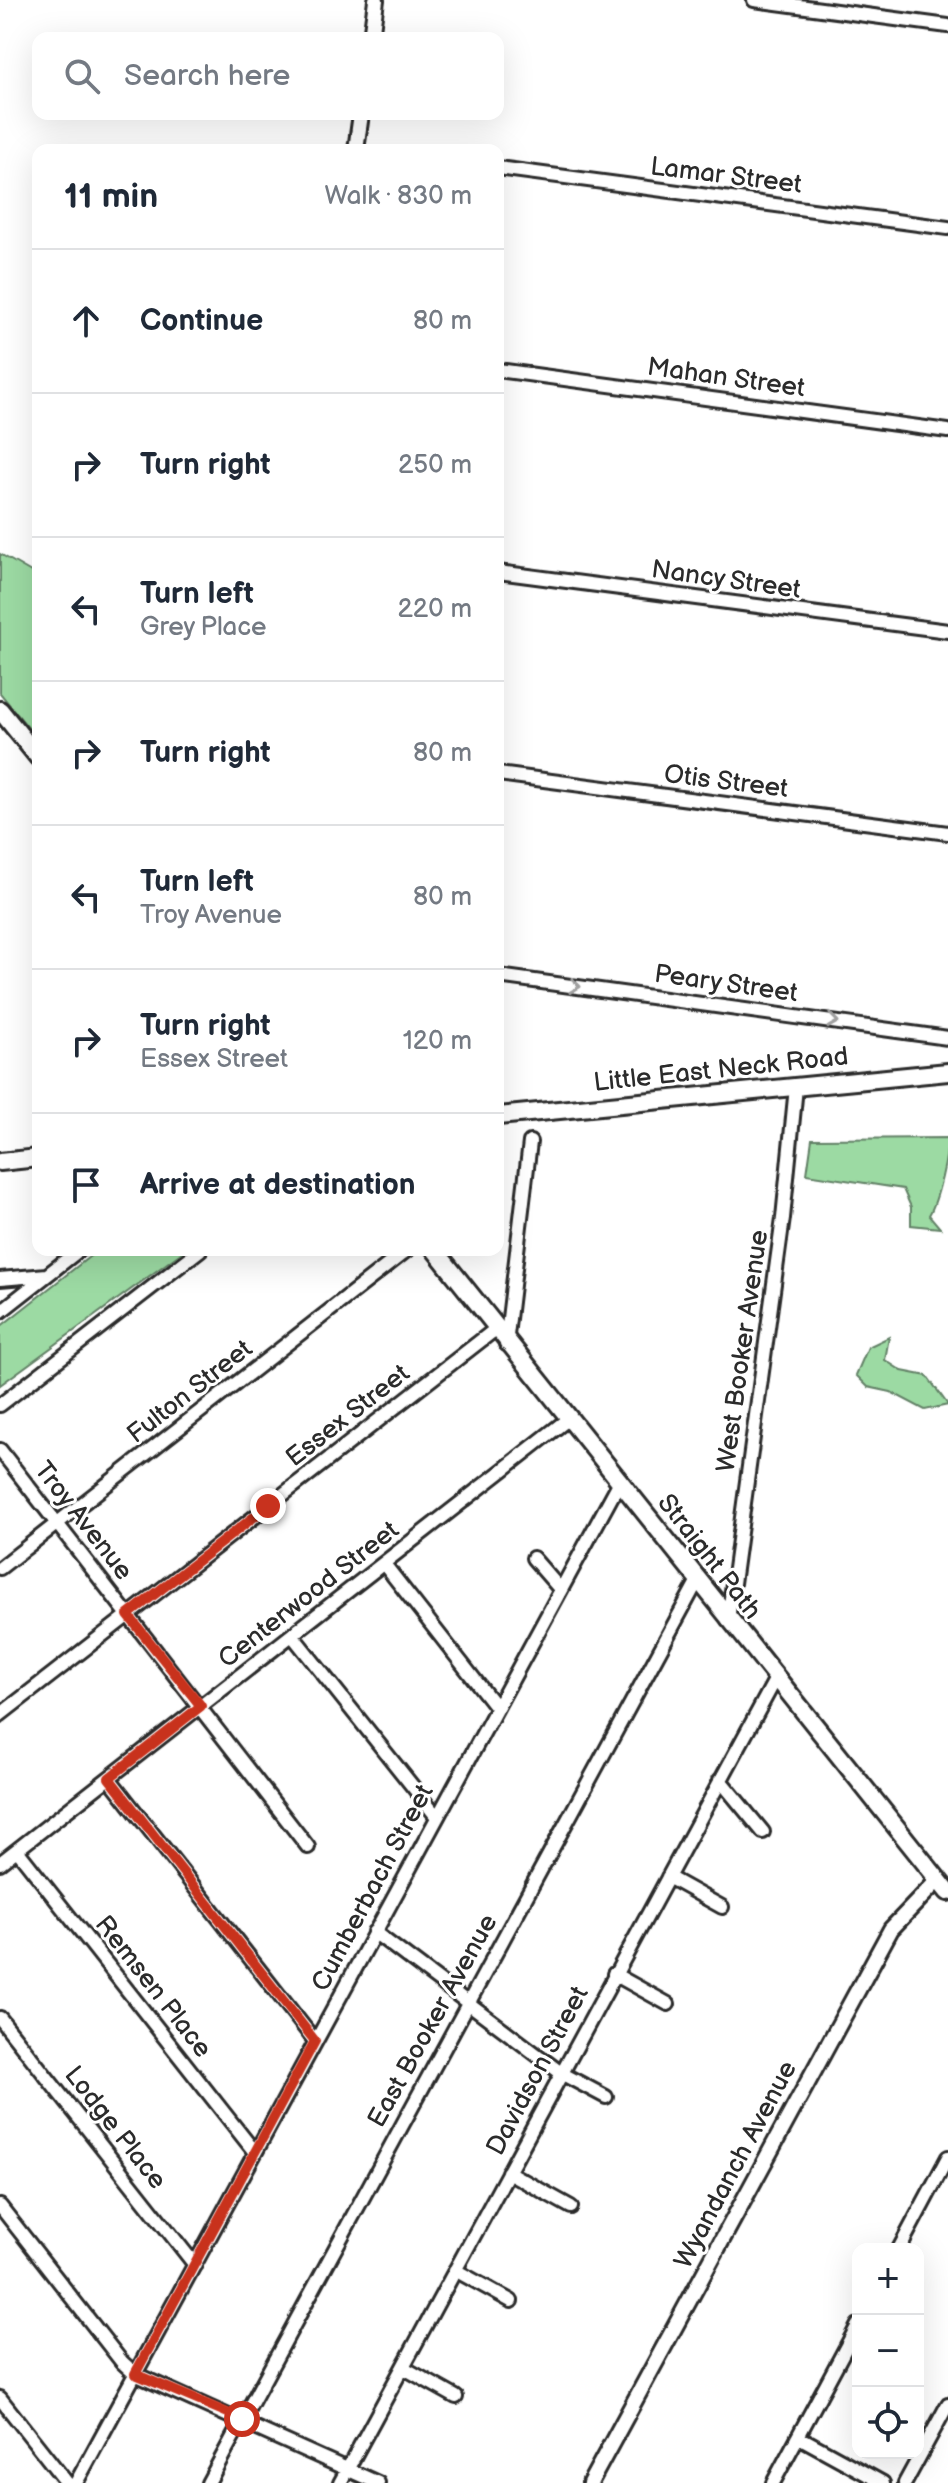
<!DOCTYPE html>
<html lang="en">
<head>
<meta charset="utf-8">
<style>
  body { margin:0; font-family:"Balsamiq Sans",sans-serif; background:#f2f2f3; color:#1f2937 }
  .controls { position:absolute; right:24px; bottom:24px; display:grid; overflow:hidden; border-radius:16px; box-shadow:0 8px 32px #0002 }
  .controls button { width:72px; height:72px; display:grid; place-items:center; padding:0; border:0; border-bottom:2px solid #e0e1e3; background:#fff; color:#1f2937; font:40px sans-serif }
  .stop { position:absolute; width:24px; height:24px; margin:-18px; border:6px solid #c8321e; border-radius:50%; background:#fff }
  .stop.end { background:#c8321e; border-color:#fff; box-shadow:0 2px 8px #0008 }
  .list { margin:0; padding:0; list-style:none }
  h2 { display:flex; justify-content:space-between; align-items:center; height:104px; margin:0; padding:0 32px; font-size:34px }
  h2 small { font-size:26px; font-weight:400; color:#747a83 }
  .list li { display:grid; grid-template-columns:52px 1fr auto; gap:24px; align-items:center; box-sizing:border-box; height:144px; padding:0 32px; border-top:2px solid #e0e1e3 }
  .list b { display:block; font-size:30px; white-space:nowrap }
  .list p { margin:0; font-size:26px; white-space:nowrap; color:#747a83 }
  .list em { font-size:26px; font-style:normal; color:#747a83 }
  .icon { flex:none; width:44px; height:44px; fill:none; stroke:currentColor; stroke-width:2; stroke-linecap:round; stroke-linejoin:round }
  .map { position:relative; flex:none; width:948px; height:2483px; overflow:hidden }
  .search { position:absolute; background:#fff; box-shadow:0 8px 32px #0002; left:32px; top:32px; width:472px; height:88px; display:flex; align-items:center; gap:20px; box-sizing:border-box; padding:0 28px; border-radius:16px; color:#747a83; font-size:30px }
  .panel { position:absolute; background:#fff; box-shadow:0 8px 32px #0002; left:32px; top:144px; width:472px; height:1112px; border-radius:16px }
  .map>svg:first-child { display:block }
  .green { fill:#9cdaa3; stroke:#648267; stroke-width:2 }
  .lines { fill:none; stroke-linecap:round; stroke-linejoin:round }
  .minor-casing { stroke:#2b2b2b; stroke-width:18 }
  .tertiary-casing { stroke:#2b2b2b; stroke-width:20 }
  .secondary-casing { stroke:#2b2b2b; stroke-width:22 }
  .minor { stroke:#fff; stroke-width:12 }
  .tertiary { stroke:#fff; stroke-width:14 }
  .secondary { stroke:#fff; stroke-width:16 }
  .oneway { stroke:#a0a0a0 }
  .route { stroke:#c8321e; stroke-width:10 }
  .labels { text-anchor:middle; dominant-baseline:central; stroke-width:6; stroke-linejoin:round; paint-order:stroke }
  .street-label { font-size:26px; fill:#2b2b2b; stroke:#fff }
</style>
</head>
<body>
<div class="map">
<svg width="948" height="2483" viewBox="0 0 948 2483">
  <rect width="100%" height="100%" fill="#fff"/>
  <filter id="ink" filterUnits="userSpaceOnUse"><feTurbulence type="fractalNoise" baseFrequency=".0125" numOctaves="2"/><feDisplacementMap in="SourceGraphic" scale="16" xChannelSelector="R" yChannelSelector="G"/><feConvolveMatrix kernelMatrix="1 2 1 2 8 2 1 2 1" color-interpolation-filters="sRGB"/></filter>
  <g filter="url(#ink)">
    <path class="green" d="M0,554L38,576V740L0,693Z
      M948,1138C948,1155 938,1200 929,1215L940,1228L911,1225V1207L903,1189L807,1174L812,1139Z
      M98,1250H185L0,1385V1327Z
      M889,1337L885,1360L902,1371L927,1376L948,1405L925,1410L891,1392L868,1387L856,1375L868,1347Z"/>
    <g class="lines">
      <g class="minor-casing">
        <path id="minor" d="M754,0L948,26
          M498,168L948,228
          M498,370L948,431
          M498,572L948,631
          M498,774L948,833
          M498,976L948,1038
          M0,1279L47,1275
          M0,1312L79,1250
          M506,1344L530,1142
          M0,1405L200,1250
          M0,1450L308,1847
          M533,1558L560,1589
          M384,1564L496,1707
          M0,1568L407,1250
          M728,1620L783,1218L796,1087
          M292,1635L437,1817
          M0,1715L497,1328
          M109,1778L315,2041
          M720,1780L763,1832
          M17,1850L254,2151
          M0,1863L568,1419
          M668,1877L722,1907
          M374,1932L561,2073L606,2097
          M614,1974L668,2004
          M0,2018L195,2265
          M508,2172L571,2207
          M0,2206L122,2362L135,2374L378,2483
          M899,2249L948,2157
          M455,2270L511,2301
          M404,2368L456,2397
          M0,2398L67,2483
          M799,2437L883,2483
          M76,2483L619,1483
          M208,2483L698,1580
          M340,2483L775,1680
          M773,2483L858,2325
          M905,2483L948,2404"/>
      </g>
      <g class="tertiary-casing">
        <path id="tertiary" d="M371,38L376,0
          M356,150L361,114
          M590,2483L891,1929L938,1880"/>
      </g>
      <g class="secondary-casing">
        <path id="secondary" d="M0,710L38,757
          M498,1116L948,1072
          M0,1162L38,1158
          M435,1250L948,1892"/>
      </g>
      <use href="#minor" class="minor"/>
      <use href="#tertiary" class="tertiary"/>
      <use href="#secondary" class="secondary"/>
    </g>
    <defs><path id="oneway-chevron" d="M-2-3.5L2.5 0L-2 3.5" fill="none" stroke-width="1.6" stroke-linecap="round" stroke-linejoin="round" transform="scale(2)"/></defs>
    <g class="oneway">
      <use href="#oneway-chevron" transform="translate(575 986) rotate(8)"/>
      <use href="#oneway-chevron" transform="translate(833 1021) rotate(8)"/>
    </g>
  </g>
  <g class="lines" filter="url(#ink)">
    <path class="route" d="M242,2419L135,2374L315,2041L109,1778L201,1706L128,1615L268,1506"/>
  </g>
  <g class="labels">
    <g class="street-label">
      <text transform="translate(726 176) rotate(7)">Lamar Street</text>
      <text transform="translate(726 378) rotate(8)">Mahan Street</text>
      <text transform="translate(726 580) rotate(8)">Nancy Street</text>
      <text transform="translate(726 782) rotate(7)">Otis Street</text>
      <text transform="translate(726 984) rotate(8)">Peary Street</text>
      <text transform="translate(721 1070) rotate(-6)">Little East Neck Road</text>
      <text transform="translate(743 1351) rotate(-82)">West Booker Avenue</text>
      <text transform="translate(190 1392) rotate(-38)">Fulton Street</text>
      <text transform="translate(348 1416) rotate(-38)">Essex Street</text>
      <text transform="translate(83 1521) rotate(52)">Troy Avenue</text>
      <text transform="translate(709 1557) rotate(52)">Straight Path</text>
      <text transform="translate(309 1595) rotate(-38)">Centerwood Street</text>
      <text transform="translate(373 1888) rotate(-62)">Cumberbach Street</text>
      <text transform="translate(153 1987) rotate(52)">Remsen Place</text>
      <text transform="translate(433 2021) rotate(-61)">East Booker Avenue</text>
      <text transform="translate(538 2071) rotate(-62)">Davidson Street</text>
      <text transform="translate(115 2128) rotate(52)">Lodge Place</text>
      <text transform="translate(736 2165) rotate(-62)">Wyandanch Avenue</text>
    </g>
  </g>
</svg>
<div class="controls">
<button>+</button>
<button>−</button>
<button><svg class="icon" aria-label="locate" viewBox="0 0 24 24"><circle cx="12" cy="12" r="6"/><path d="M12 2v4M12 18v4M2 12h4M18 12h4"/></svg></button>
</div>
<div class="stop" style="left:242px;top:2419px"></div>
<div class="stop end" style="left:268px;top:1506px"></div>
<div class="search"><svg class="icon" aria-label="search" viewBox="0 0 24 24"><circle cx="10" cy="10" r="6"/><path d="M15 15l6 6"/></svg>Search here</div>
<section class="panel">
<h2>11 min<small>Walk · 830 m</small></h2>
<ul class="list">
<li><svg class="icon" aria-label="ahead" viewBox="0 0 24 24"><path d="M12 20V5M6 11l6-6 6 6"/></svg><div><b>Continue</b></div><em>80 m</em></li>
<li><svg class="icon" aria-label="right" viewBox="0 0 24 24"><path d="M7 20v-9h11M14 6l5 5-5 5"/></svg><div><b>Turn right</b></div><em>250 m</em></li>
<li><svg class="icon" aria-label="left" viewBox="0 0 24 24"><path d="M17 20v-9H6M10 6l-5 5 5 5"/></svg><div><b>Turn left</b><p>Grey Place</p></div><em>220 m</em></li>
<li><svg class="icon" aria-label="right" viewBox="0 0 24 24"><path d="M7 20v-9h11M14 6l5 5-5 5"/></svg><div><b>Turn right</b></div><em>80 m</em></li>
<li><svg class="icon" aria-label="left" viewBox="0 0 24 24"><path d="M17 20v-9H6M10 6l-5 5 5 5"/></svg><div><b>Turn left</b><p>Troy Avenue</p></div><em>80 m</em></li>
<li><svg class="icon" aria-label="right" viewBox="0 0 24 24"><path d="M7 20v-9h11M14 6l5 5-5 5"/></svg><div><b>Turn right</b><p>Essex Street</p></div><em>120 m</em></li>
<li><svg class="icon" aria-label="arrive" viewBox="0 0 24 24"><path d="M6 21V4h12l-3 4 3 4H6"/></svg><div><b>Arrive at destination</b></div></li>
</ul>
</section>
</div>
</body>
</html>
